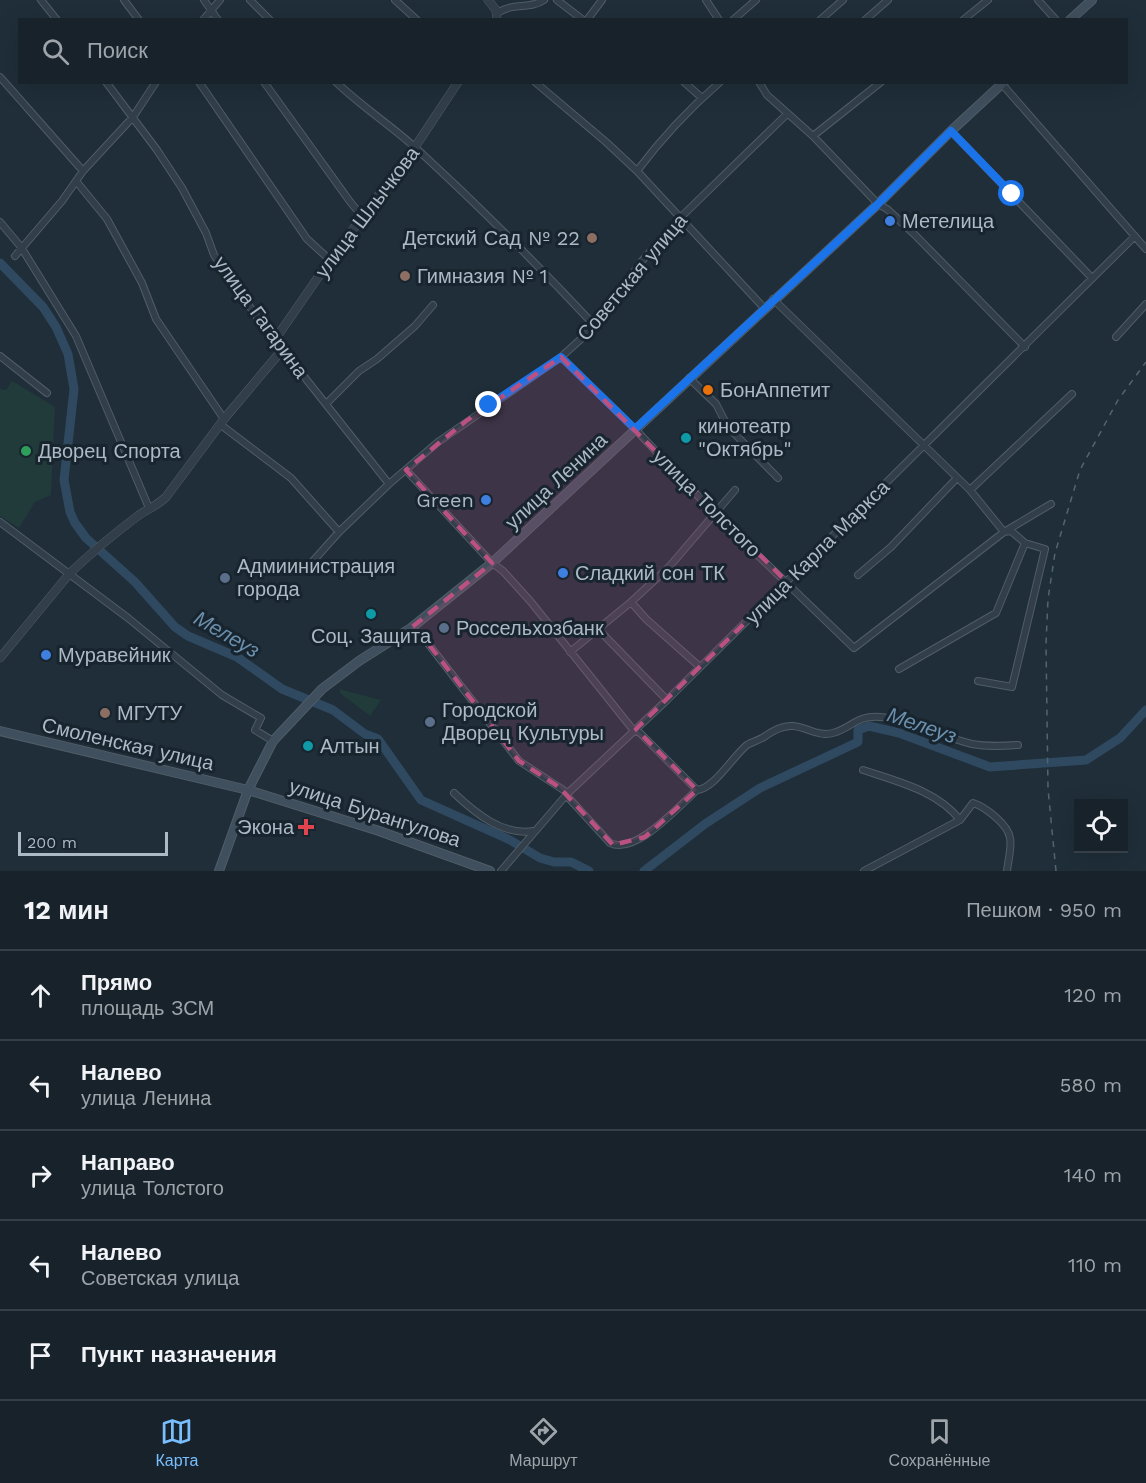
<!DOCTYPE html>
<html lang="ru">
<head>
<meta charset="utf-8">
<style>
  body { margin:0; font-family:"Work Sans",sans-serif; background:#242f37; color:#f1f3f6 }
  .controls { position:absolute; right:18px; bottom:18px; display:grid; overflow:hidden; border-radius:0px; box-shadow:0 6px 24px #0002 }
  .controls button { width:54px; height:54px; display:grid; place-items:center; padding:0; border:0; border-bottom:2px solid #363f47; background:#17222b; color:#f1f3f6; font:30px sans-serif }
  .scale { position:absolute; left:18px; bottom:15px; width:150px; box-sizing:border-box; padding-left:6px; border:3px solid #acbac6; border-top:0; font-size:16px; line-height:21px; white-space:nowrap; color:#acbac6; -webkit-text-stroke:4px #18242e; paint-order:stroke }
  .stop { position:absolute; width:18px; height:18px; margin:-14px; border:4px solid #1a73e8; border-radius:50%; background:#fff }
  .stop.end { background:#1a73e8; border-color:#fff; box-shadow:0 2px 6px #0008 }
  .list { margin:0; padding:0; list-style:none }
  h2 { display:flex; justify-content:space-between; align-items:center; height:78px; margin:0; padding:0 24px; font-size:26px }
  h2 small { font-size:20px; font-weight:400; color:#9ea4a9 }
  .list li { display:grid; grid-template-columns:39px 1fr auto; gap:18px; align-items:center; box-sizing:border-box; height:90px; padding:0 24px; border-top:2px solid #363f47 }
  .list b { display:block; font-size:22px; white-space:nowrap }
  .list p { margin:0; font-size:20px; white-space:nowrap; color:#9ea4a9 }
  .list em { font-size:20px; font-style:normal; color:#9ea4a9 }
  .icon { flex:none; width:33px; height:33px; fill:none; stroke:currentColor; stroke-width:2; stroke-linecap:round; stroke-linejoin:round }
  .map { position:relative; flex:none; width:1146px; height:871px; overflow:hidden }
  .search { position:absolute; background:#17222b; box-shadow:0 6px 24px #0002; left:18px; right:18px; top:18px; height:66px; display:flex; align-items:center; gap:15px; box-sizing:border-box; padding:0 21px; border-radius:0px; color:#9ea4a9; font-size:22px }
  .sheet { height:528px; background:#17222b }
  nav { display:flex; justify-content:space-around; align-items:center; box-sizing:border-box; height:84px; border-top:2px solid #363f47; background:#17222b; font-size:16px; color:#9ea4a9 }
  nav a { display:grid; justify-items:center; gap:3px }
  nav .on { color:#79bfff }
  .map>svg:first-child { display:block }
  .green { fill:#213a3a }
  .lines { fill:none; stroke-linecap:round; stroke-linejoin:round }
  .river { stroke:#2f4a60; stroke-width:9 }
  .minor-casing { stroke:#505d67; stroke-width:8 }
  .tertiary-casing { stroke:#505d67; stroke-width:9 }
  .secondary-casing { stroke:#505d67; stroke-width:10 }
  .minor { stroke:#323f4a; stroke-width:6 }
  .tertiary { stroke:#323f4a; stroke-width:8 }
  .secondary { stroke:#404f5d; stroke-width:8 }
  .rail { stroke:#546471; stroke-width:1.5; stroke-dasharray:6 6; stroke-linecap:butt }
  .route { stroke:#1a73e8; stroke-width:8 }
  .marked { fill:#ba5180; fill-opacity:0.2; stroke:#ba5180; stroke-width:4.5; stroke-dasharray:12 8; stroke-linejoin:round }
  .shop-dot { fill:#3f7fe0; stroke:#18242e; stroke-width:2 }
  .education-dot { fill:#8d6e63; stroke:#18242e; stroke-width:2 }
  .food-dot { fill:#e8710a; stroke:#18242e; stroke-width:2 }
  .culture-dot { fill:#0f9aa8; stroke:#18242e; stroke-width:2 }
  .leisure-dot { fill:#2e9e5b; stroke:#18242e; stroke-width:2 }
  .service-dot { fill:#5c6f8a; stroke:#18242e; stroke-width:2 }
  .health-dot { fill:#e0444e; stroke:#18242e; stroke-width:2 }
  .labels { text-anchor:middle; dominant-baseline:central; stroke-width:6; stroke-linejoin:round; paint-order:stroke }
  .street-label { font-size:20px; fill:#acbac6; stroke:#18242e }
  .poi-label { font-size:20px; fill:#acbac6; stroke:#18242e; text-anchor:start }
  .water-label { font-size:21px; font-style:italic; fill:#6a90ad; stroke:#18242e }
</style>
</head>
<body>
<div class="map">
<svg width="1146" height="871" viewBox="0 0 1146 871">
  <rect width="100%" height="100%" fill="#1f2e39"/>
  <path class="green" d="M12,381L55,407L51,495L35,502L19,528L0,516V389L6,390Z
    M339,689L381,700L370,716L341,694Z"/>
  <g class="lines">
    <path class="river" d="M0,263L43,307L56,327L68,354L74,389L64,480L70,512L75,523L86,538L135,582L175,627L188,636L237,657L282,689L333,710L365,734L378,739L421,800L510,840L540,858L554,862H571L589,871
      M644,871L705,824L760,788L858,742V730L869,726L899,733L990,767L1086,760L1120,738L1146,710"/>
    <g class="minor-casing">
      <path id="minor" d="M41,0L57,20
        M124,0L139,20
        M204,0L218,20
        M250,0L270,20
        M395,0L417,20
        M557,0L583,20
        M706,0L719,20
        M1038,0L1056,20
        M497,13C514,2 529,10 544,0
        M203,20L220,0
        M587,20L602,0
        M733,20L756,0
        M820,20L843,0
        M865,20L888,0
        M963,20L988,0
        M0,77L83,171
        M106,82L157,150L182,188L206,233L214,255L257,317L389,484
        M199,82L307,239L330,260
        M264,82L351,203L363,217
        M336,82C362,107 392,126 418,150C479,206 537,264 594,325
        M535,82L606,142L637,171L764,308
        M684,82L702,98
        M759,82L767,95L813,136L878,204L887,209L914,234L1025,347
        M1002,84L1146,249
        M951,131L1092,278
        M813,136L881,82
        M637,171C661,139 689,109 720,82
        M76,181L107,219L142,283L156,319L224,419
        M0,222L21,247L76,336L149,508
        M15,256L62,201L83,171L133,117L156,82
        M773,299L970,490L1004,532L1011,531L1025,543L1045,549L1012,687L978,681
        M1116,337L1146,304
        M0,356L47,393
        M561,357L635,429L715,514L854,648L1004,532L1051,504
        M689,378L716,404L728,427L778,478
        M326,404L359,371L377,359L415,326L433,305
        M221,425L291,478L339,532
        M406,470L492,563L503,571L531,602L634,731L640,733L697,790
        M970,490L1072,394
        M0,522L128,618L222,695L261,718L255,730L273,741
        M305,570L339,532L389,484L438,442L561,357L581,339L600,318L641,262L680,218L787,114
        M858,575L891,547L956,479
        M631,602L646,619L700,667
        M411,628L423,637L519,761L568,793
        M598,629L667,700
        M570,652L631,602L669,567L735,490
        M899,669L996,613L1025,543
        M863,770C896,781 938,791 960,820
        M454,793C475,813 503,836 533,831
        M566,795L610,843C635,856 679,806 697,790C714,789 733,756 747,745C752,742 759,740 764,737C772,731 782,725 793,726C807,727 818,737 833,733C852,728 856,715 880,717C912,719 941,737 972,744C988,747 1002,746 1018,745
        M501,871L568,793L667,700L1135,236
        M864,871L960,820L973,803C985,807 1008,824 1010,838C1012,847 1008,861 1007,871"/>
    </g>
    <g class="tertiary-casing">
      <path id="tertiary" d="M488,0L496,10L497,20
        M274,341L330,260L415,147L458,82
        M0,658L70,573C92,552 115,533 139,515C148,509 158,505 166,497L224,419L282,350"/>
    </g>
    <g class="secondary-casing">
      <path id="secondary" d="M1070,20L1092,0
        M0,731L248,790L379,831L490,871
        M219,871L248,790L273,741L322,689L359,661L411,628L492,563L878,204L951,131L1004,82"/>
    </g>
    <use href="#minor" class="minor"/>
    <use href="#tertiary" class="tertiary"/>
    <use href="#secondary" class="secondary"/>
    <path class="rail" d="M1056,871L1048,789L1046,644L1048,599L1055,553L1080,470L1118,400L1146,362"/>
  </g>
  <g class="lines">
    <path class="route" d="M489,405L561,357L635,429L878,204L951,131L1012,194"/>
  </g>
  <path class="marked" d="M561,357L787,582L636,729L697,790L645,837L613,845L559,787L519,761L423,637L411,628L492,563L406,470L466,421Z"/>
  <g class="shop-dot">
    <circle cx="890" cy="221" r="6"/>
    <circle cx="486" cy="500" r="6"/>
    <circle cx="563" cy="573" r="6"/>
    <circle cx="46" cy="655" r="6"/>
  </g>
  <g class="education-dot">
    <circle cx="592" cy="238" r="6"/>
    <circle cx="405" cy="276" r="6"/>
    <circle cx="105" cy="713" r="6"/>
  </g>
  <circle class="food-dot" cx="708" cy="390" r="6"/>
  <g class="culture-dot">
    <circle cx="686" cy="438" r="6"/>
    <circle cx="371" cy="614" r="6"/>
    <circle cx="308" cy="746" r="6"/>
  </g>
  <circle class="leisure-dot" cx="26" cy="451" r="6"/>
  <g class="service-dot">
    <circle cx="225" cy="578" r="6"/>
    <circle cx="444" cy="628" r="6"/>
    <circle cx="430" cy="722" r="6"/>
  </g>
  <path class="health-dot" d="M303 818h6v6h6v6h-6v6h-6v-6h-6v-6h6z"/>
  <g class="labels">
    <g class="street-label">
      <text transform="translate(367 212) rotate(-53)">улица Шлычкова</text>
      <text transform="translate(632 277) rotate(-50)">Советская улица</text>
      <text transform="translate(261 317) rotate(54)">улица Гагарина</text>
      <text transform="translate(556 481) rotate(-43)">улица Ленина</text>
      <text transform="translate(707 503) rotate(45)">улица Толстого</text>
      <text transform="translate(817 552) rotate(-45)">улица Карла Маркса</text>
      <text transform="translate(128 744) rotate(13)">Смоленская улица</text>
      <text transform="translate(375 813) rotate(18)">улица Бурангулова</text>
    </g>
    <g class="poi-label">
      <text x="902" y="221">Метелица</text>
      <text x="580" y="238" text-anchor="end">Детский Сад № 22</text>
      <text x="417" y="276">Гимназия № 1</text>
      <text x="720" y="390">БонАппетит</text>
      <text x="698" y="426">кинотеатр<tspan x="698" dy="23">"Октябрь"</tspan></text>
      <text x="38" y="451">Дворец Спорта</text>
      <text x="474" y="500" text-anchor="end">Green</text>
      <text x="237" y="566">Адмиинистрация<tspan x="237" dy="23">города</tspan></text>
      <text x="575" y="573">Сладкий сон ТК</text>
      <text x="456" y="628">Россельхозбанк</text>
      <text x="371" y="636" text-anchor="middle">Соц. Защита</text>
      <text x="58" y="655">Муравейник</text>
      <text x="442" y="710">Городской<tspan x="442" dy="23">Дворец Культуры</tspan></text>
      <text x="117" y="713">МГУТУ</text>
      <text x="320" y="746">Алтын</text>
      <text x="294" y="827" text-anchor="end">Экона</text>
    </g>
    <g class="water-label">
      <text transform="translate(227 634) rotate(30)">Мелеуз</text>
      <text transform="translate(922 725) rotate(19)">Мелеуз</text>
    </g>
  </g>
</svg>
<div class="controls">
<button><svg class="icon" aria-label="locate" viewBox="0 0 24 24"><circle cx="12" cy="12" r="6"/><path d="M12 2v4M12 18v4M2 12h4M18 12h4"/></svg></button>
</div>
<div class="scale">200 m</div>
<div class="stop" style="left:1012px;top:194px"></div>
<div class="stop end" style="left:489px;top:405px"></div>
<div class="search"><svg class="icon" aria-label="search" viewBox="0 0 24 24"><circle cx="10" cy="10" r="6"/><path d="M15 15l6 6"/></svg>Поиск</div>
</div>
<section class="sheet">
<h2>12 мин<small>Пешком · 950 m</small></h2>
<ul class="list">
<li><svg class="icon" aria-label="ahead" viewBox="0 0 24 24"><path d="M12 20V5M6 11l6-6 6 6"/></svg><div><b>Прямо</b><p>площадь ЗСМ</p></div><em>120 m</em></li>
<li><svg class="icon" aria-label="left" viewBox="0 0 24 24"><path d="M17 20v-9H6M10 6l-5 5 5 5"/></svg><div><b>Налево</b><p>улица Ленина</p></div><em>580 m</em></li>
<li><svg class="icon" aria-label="right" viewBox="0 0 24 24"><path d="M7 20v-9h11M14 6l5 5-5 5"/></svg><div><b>Направо</b><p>улица Толстого</p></div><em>140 m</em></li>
<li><svg class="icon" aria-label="left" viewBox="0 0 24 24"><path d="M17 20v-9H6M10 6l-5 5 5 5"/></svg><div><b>Налево</b><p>Советская улица</p></div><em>110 m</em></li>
<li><svg class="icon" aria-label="arrive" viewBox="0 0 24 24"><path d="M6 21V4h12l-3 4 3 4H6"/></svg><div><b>Пункт назначения</b></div></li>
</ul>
</section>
<nav>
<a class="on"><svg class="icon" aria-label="map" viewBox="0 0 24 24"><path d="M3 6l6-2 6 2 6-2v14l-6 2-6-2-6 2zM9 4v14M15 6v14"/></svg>Карта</a>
<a><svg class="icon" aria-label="directions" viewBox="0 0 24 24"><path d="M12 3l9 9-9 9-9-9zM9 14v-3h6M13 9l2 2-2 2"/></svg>Маршрут</a>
<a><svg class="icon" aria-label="saved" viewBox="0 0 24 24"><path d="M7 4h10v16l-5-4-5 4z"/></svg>Сохранённые</a>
</nav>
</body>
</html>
